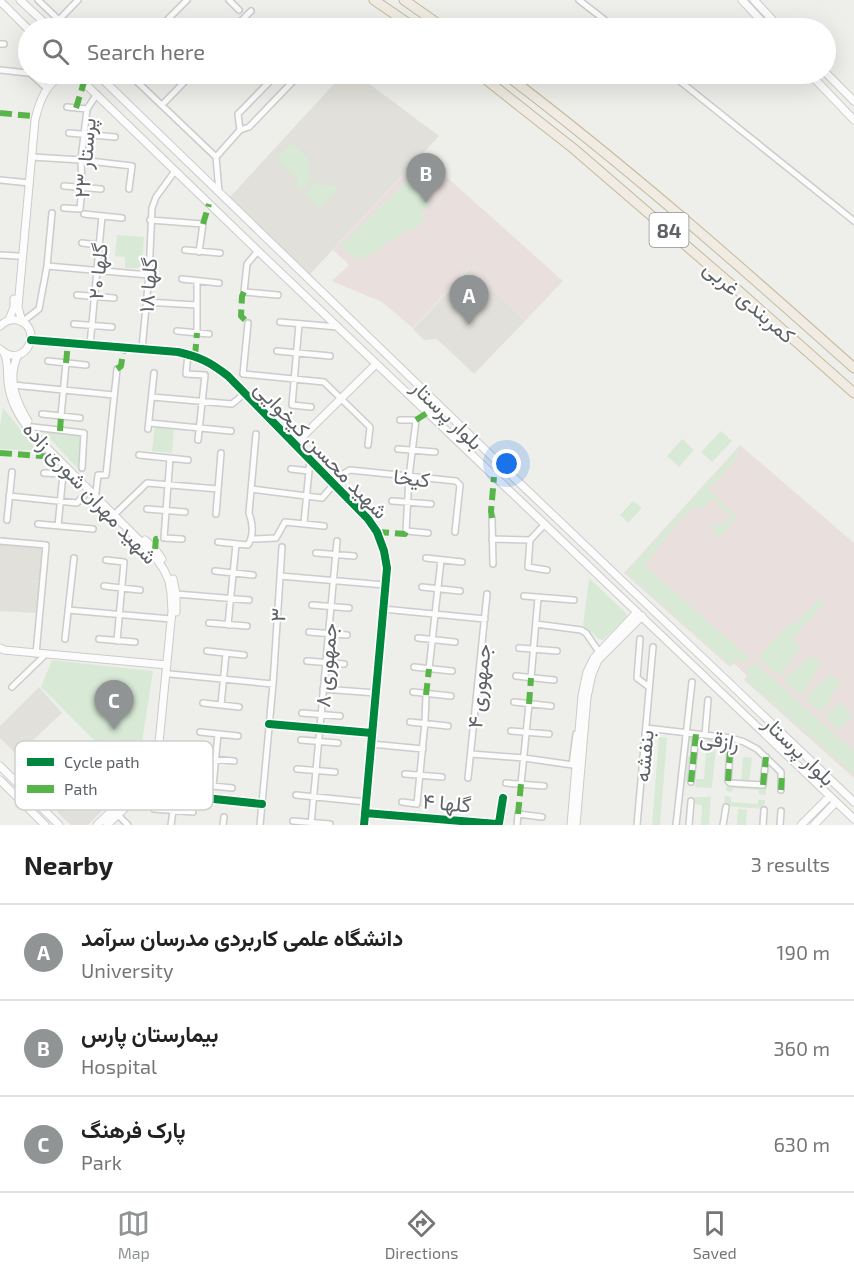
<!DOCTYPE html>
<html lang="en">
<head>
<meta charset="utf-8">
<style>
  body { margin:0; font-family:"Exo 2",Vazirmatn,sans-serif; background:#f6f6f6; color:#222 }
  .you { position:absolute; left:507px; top:464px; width:21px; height:21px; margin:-15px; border:4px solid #fff; border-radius:50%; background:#1a73e8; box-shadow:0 0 0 9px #1a73e833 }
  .badge { display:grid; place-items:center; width:39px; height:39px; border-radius:50%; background:#919495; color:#fff; font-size:20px; font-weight:700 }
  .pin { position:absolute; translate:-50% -50px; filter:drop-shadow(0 2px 3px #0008) }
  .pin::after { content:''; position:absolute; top:32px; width:21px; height:18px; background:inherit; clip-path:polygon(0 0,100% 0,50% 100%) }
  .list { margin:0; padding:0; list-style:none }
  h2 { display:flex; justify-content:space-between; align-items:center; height:78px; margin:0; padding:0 24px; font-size:26px }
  h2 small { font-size:20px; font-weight:400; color:#767676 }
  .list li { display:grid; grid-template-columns:39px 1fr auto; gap:18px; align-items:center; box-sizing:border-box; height:96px; padding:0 24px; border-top:2px solid #e0e0e0 }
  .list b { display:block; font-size:22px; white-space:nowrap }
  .list p { margin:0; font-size:20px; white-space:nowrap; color:#767676 }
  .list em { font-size:20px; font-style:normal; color:#767676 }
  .icon { flex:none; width:33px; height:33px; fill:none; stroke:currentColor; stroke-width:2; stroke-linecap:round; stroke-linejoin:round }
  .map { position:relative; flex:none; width:854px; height:825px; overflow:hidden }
  .search { position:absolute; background:#fff; box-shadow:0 6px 24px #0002; left:18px; right:18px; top:18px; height:66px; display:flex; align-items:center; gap:15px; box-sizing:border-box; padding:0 21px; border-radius:33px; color:#767676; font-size:22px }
  .sheet { height:366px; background:#fff }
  nav { display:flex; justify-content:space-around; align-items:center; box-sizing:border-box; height:84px; border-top:2px solid #e0e0e0; background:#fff; font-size:16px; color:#767676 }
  nav a { display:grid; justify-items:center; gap:3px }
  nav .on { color:#919495 }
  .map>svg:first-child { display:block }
  .education { fill:#e1e0da }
  .medical { fill:#e9e0de }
  .green { fill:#d8ead6 }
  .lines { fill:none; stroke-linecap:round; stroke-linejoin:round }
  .street-casing { stroke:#cbcccb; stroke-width:8 }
  .secondary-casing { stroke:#cbcccb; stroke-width:9 }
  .highway-casing { stroke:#c6b998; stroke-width:11 }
  .street { stroke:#fcfcfc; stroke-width:5 }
  .secondary { stroke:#fcfcfc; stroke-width:7 }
  .highway { stroke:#f0ece3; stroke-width:9 }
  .quiet { stroke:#58b549; stroke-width:6; stroke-dasharray:12 6; stroke-linecap:butt }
  .cycleway-casing { stroke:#fff; stroke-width:11 }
  .cycleway { stroke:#00873e; stroke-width:8 }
  .labels { text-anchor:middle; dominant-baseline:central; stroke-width:4.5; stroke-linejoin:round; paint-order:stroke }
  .shield { fill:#fff; stroke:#8f9295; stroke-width:1.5 }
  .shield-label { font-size:20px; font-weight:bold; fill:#5f6367 }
  .street-label { font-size:21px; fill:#5f6367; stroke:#fff }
  .key { fill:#fff; stroke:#cfd0d1; stroke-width:1.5 }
  .key-label { font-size:16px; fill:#5f6367 }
</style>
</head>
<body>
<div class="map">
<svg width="854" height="825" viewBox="0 0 854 825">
  <rect width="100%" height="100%" fill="#eeeeea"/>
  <path class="education" d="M343,74H356L439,136L310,274L230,197Z
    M470,268L525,321L474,374L437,339L424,340L413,329Z
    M0,544L43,548L40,581H35L40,582L37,613L0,611Z
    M39,687L62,713L17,755L0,738V726Z
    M108,757L132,781L88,825H71L58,813V808L62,803L48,792L71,769L85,781Z"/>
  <path class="medical" d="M422,155L563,281L525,321L469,268L413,328L382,302L332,281L349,265L333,250Z
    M740,445L854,543V778L744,680L747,676L734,663L730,667L624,573Z"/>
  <path class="green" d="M292,143L309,159L308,173L312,178L301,191L295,185L299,180L277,159Z
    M412,177L430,206L420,212L425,221L410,231L408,229L364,259L351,256L340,246Z
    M316,182L325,186L336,185L338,188L320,208L305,194Z
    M117,235L144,237L142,264L138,268H125V257L115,256Z
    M3,408L38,451L0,449V426Z
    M155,425L174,428L172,453L152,451Z
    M43,431L82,436L79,470Z
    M721,431L732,441L712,462L701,452Z
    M682,439L694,450L679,467L667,456Z
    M738,448L740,449L736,454L738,457L708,489L737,517L719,537L711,527L715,523L719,527H720L731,516L712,498L700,510L695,506L679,521L644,565L748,657V660L744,664L737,658L730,665L626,573Z
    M633,501L642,508L628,523L620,515Z
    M589,578L626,613L627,617L603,640L599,639L583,626Z
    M819,598L825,602L792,639L801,647L791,659L793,661L779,676L760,658V656L790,623L795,625Z
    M811,655L821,665L811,677L813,679L800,695L784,681L798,666L800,667Z
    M52,660L153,671L141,748L137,762L129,775L41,687Z
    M755,663L854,751V774L746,680L750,675L746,671Z
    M831,674L841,683L831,695L833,697L820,712L805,699L818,684L820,685Z
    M839,702L853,715L839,730L825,717Z
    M686,733L696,736L690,742L688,756L694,762L691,782H685L687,763L683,758Z
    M707,735L731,738L730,747L716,746L712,788L695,787L696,779H704Z
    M659,737L667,738L660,825H652Z
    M743,757L752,758L749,783H741Z
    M727,783L766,787V795L759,794V790L733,788L732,792L726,791Z
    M725,796L731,797V802L758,804V800H765L764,809L724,806Z
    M695,797H711L709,825H701L702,805L695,804Z
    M738,809L747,810L746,825H737Z"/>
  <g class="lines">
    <g class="street-casing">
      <path id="street" d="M38,0L59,20
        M229,0L239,10
        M579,0L615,28
        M55,27C64,22 72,23 81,28
        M51,28L78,0
        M159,28L187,0
        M234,28L251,11
        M0,44H4
        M0,70L28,73
        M31,74L44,86
        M129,74L216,157
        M671,74L854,221
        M162,105L192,74
        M67,107L87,109
        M240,130L238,114L277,74
        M69,133L115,137
        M32,157L81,160L132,166L129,189
        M0,180L30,183
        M64,186L101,189
        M219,192L216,157L240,130L249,127L300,74
        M64,208L80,209L82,187L81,160L87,109L97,94
        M84,214L122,218
        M150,220L203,224L199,252
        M82,243L99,245
        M185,250L220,253
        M258,251L247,264L244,292L278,295
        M0,255L18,256
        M47,266L149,275
        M182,279L219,283
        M77,295L114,298
        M146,302L196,305
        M22,322L39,309L47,266L52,213
        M280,322L338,327
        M248,323L243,374L324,382L370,427L368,445
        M74,324L112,327
        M299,324L292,405L311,407
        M177,331L209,334
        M197,333V281
        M90,345L102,216
        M142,349L149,275L152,208L156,197L175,171
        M277,351L330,356
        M188,354L186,374L205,375L198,440
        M48,361L86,365
        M13,385L114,395
        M152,397L232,404L244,394
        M42,414L80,418
        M61,416L66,363
        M400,420H416L409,477L406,531L428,533
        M149,423L231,431
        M33,427L84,433L82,468
        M148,429L154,373
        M398,449L435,452
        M139,455L188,460
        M170,458L164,538L182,539
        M291,469L309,471
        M44,473L74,475
        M251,489L322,498L343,474L350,470L456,481L460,485L455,532
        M96,492L98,475H106L117,369
        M9,496L77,503L89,490
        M392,501L431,504
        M147,509L185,512
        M117,512L147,483L218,489
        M216,514L221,453
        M492,518L493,564
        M7,520L12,472
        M304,523L310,460
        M38,524L93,529
        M58,526L63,474
        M251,539L276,538L285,522L324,526
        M492,539L530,540L528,567L547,570
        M530,540L545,524
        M0,541L46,545L36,654
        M218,542L248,545C254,535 253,524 249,513L256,434
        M316,553L354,556
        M426,558L462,562
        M106,560L124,562L117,641
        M215,571L253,575
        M280,576L385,585
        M104,586L140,590
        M422,587L460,591
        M176,594L249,600
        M524,596L574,600
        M312,605L349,608
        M383,609L485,619
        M68,610L171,619
        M209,623L247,626
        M536,624L581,630L586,633L599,652
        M228,625L236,544
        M309,632L347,635
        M418,638L455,642
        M65,639L74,558
        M99,639L135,642
        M640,639L637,678L649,687
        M519,648L557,651
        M207,651L244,655
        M307,661L344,664
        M414,667L452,671
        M429,669L441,560
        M170,674L273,684
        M516,676L554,680
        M531,678L538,598
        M12,687L45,655
        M323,689L376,693
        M413,692L451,696
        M514,702L551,706
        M203,703L239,707
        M221,705L226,653
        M302,713L340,716
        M410,722L448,726
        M646,728L731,738L744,742L757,749L781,772V790
        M511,731L549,734
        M200,732L238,736
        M705,735L708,700
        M731,738L728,781L730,783L763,785L766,757
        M301,740L338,743
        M371,744L423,749
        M158,754L234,761
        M471,754L524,758L573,765
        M572,765L576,734
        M297,769L335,772
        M405,774L442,777
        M468,778L487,594
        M691,782L696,734
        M506,783L544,786
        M194,784L232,788
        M521,784L529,704
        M213,786L218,734
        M148,792L262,804
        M296,795L366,802
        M402,802L417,804L425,722L426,695
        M154,809L193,812
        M116,813L128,825
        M365,813L497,824L499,823L503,798
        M293,821L330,824
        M171,825L173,811
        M223,825L224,817
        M260,825L273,684L282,547
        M311,825L337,541
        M517,825L518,814L542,817
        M637,825L653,647
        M676,825L692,682
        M689,825L691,801
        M723,825L726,807
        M763,825L764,810
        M780,825L781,811"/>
    </g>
    <g class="secondary-casing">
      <path id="secondary" d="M20,0L50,28
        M742,0L768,28
        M754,0L780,28
        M0,1L28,29
        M826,73L854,101
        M75,74L258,251L854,819
        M97,74L506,470L854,802
        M810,74L854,120
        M9,320L14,307V299
        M22,322L18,307L35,120C39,102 47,79 67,74
        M0,326C5,321 10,319 17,320C45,326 26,372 0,349
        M31,340L178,352C200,357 210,362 228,376L368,519L377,532L384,551L387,568L364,825
        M4,353C9,363 7,372 8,382C10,403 20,419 33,434L146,547L156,558L164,570L169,581L171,594L172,611L158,753C142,784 122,801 97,825
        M18,355C7,377 16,402 28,421
        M294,445L376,364
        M145,540L155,549L162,559
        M173,579L176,594V612
        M0,648L4,650L167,665
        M0,766L59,825
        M0,780L45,825
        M107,825C129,803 159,781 163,749
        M571,825L582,696L587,672L594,658L637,612
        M576,825L587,697L592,674L598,660L642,616
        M801,825L830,796
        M814,825L836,802"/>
    </g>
    <g class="highway-casing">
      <path id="highway" d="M374,0L415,28
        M404,0L444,28
        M479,74L574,149L740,292L854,393
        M505,74C626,166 740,266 854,368"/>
    </g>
    <use href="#street" class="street"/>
    <use href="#secondary" class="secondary"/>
    <use href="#highway" class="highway"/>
    <path class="quiet" d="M76,108L84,82
      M0,113L32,116
      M203,224L209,204
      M244,292L242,296L241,316L248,323
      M195,356L197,333
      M66,363L68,343
      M117,369L121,366L124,347
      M416,420L427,413
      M60,431L61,416
      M0,453L55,457
      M492,518L491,511L494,477
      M377,532L405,534L406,531
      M155,549L156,539L164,538
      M426,695L429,669
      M529,704L531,678
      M728,781L731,738
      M691,782L696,734
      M763,785L766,757
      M781,790L782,774
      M518,814L521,784"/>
    <g class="cycleway-casing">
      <path id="cycleway" d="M31,340L178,352C200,357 210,362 228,376L368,519L377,532L384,551L387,568L364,825
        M269,724L372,733
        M148,792L262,804
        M365,813L497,824L499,823L503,798"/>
    </g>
    <use href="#cycleway" class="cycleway"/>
  </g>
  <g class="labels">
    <rect class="shield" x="649.5" y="213" width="39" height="34" rx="4.5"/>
    <g class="shield-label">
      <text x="669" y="230">84</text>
    </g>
    <g class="street-label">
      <text transform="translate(84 158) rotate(-85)">پرستار ۲۳</text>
      <text transform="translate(97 271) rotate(-85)">گلها ۲۰</text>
      <text transform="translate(147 285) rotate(-86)">گلها ۱۸</text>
      <text transform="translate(750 301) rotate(41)">کمربندی غربی</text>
      <text transform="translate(448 414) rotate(44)">بلوار پرستار</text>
      <text transform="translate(322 449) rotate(46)">شهید محسن کیخوایی</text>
      <text transform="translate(412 477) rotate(6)">کیخا</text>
      <text transform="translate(91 492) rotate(47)">شهید مهران شوری زاده</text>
      <text transform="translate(277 615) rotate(-86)">۳</text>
      <text transform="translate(325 665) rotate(-85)">جمهوری ۸</text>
      <text transform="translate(478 686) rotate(-84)">جمهوری ۴</text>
      <text transform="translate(720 739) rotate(10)">رازقی</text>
      <text transform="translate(800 750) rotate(44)">بلوار پرستار</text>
      <text transform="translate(643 756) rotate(-85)">بنفشه</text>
      <text transform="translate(447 802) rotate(5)">گلها ۴</text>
    </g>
  </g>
  <rect x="15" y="741" width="198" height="69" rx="9" class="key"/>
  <rect x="27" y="758" width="27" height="8" fill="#00873e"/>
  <rect x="27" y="785" width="27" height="8" fill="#58b549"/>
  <g class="key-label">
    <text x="64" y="768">Cycle path</text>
    <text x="64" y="795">Path</text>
  </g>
</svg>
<div class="you"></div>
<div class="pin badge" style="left:469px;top:325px">A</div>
<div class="pin badge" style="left:426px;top:203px">B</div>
<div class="pin badge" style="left:114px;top:730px">C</div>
<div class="search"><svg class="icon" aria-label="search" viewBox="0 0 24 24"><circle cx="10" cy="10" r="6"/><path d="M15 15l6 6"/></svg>Search here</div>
</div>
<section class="sheet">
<h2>Nearby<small>3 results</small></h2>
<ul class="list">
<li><span class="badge">A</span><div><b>دانشگاه علمی کاربردی مدرسان سرآمد</b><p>University</p></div><em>190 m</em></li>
<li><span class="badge">B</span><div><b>بیمارستان پارس</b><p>Hospital</p></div><em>360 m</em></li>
<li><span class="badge">C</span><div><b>پارک فرهنگ</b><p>Park</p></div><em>630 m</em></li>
</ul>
</section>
<nav>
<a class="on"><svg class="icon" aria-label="map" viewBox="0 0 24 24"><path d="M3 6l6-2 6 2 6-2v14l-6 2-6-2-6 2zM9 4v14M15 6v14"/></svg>Map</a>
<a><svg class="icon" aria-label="directions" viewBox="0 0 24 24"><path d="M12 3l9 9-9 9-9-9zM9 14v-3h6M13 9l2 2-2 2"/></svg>Directions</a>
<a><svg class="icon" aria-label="saved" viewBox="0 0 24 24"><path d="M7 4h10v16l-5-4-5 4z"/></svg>Saved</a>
</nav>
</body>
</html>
